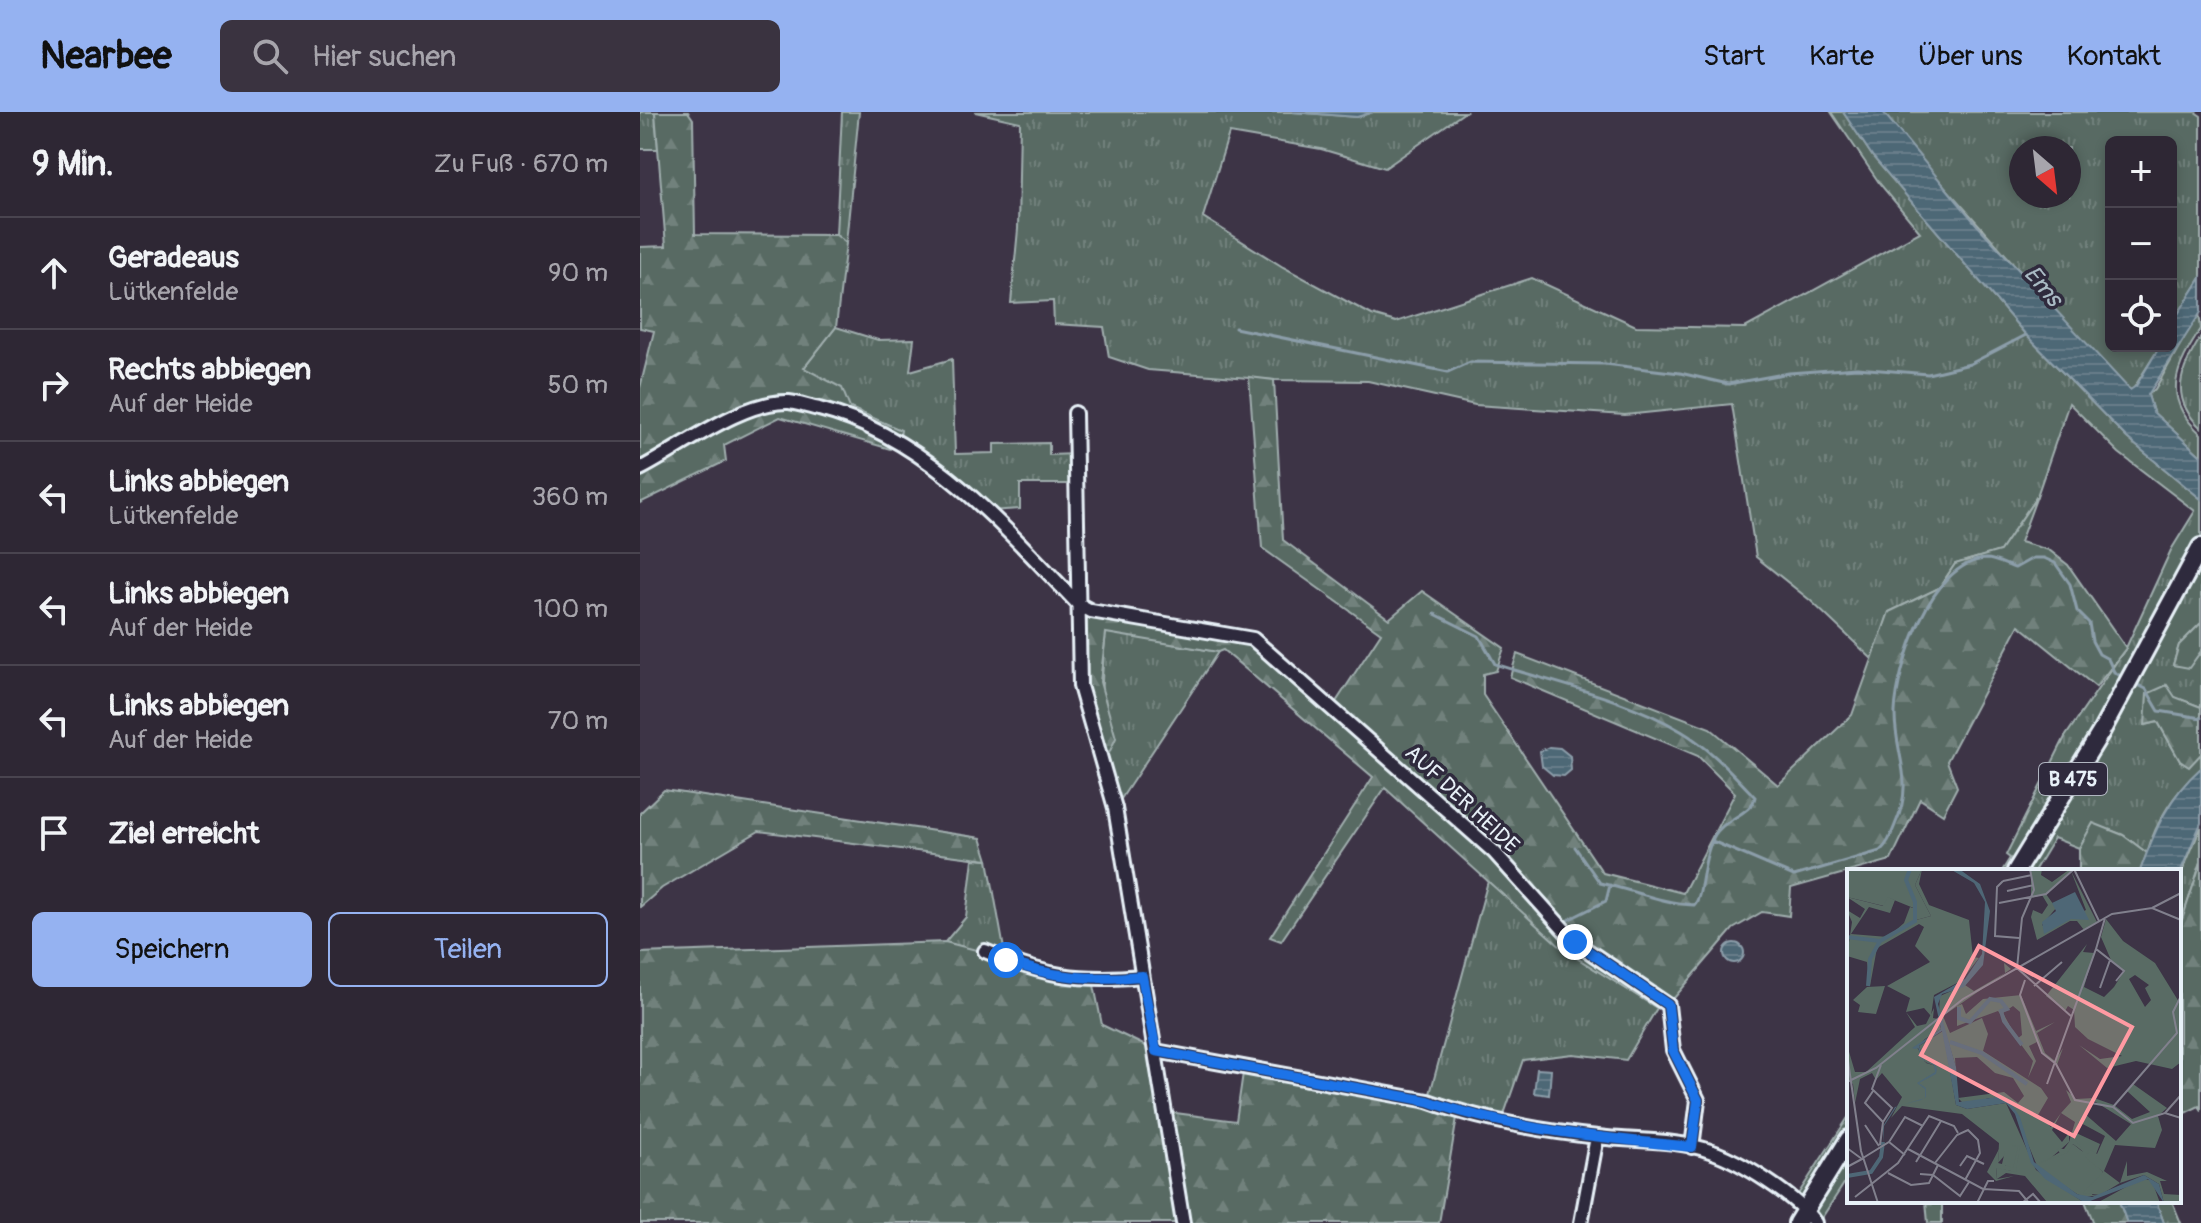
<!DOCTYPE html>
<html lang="de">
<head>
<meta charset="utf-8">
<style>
  body { margin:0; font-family:Pangolin,sans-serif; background:#3a3340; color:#f1f3f6 }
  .controls { position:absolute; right:24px; top:24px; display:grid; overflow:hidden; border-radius:12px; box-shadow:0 4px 12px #0003 }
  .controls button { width:72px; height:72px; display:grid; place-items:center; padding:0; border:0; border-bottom:2px solid #49444f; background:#2e2734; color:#f1f3f6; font:40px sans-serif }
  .compass { position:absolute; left:1369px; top:24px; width:72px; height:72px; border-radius:50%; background:#2e2734; box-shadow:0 4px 12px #0003; rotate:152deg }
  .stop { position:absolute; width:24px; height:24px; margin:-18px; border:6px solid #1a73e8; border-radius:50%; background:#fff }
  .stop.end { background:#1a73e8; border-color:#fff; box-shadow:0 2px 8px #0008 }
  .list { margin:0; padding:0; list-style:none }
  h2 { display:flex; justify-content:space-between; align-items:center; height:104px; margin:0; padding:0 32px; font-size:34px }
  h2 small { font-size:26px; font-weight:400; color:#a7a5ac }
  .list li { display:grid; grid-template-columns:52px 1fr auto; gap:24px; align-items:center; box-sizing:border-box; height:112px; padding:0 32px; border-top:2px solid #49444f }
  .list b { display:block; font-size:30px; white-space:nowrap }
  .list p { margin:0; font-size:26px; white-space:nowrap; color:#a7a5ac }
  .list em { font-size:26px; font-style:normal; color:#a7a5ac }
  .actions { display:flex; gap:16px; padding:24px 32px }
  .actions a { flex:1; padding:18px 0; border:2px solid #95b2f1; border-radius:12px; text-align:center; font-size:28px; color:#95b2f1 }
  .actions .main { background:#95b2f1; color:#111 }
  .icon { flex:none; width:44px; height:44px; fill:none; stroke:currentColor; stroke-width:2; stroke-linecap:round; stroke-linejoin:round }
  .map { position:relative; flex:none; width:1561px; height:1111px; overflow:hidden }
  header { display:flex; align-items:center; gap:48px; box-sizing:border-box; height:112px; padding:0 40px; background:#95b2f1; color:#111 }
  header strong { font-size:38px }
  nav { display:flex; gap:44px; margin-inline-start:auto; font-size:28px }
  .search { width:560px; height:72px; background:#3a3340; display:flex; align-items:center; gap:20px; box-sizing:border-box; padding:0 28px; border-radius:12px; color:#a7a5ac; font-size:30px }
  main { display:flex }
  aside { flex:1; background:#2e2734 }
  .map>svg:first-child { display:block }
  .grass { fill:url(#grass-tufts); stroke:#a0aeae; stroke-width:2; fill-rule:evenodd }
  .forest { fill:url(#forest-firs); stroke:#a0aeae; stroke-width:2 }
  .garden { fill:#596b64; stroke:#a0aeae; stroke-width:2 }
  .water { fill:url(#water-rules); stroke:#8c9eaa; stroke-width:2 }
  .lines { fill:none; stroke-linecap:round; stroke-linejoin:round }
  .stream { stroke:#8c9eaa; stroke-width:3 }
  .minor-casing { stroke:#e8f1f8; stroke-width:18 }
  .major-casing { stroke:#e8f1f8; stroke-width:22 }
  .minor { stroke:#2f2a3d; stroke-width:12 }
  .major { stroke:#2f2a3d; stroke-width:16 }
  .route { stroke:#1a73e8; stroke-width:10 }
  .labels { text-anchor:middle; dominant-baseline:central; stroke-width:7; stroke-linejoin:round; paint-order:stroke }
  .shield { fill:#2f2a3d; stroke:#b0b5c0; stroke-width:2 }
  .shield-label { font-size:20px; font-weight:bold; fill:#e8f1f8 }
  .street-label { font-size:22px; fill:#e8f1f8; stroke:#2f2a3d }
  .water-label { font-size:24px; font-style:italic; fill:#aabac4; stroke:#2f2a3d }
  .inset-river { fill:none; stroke:#4e6776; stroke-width:4 }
  .inset-road { fill:none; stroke:#81808d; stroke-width:2 }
  .view { fill:#ff9aa2; fill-opacity:0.15; stroke:#ff9aa2; stroke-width:4 }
  .inset-edge { fill:none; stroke:#e8f1f8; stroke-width:4 }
</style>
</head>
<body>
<header>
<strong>Nearbee</strong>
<div class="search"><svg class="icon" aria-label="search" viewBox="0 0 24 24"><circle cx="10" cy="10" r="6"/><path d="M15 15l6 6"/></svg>Hier suchen</div>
<nav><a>Start</a><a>Karte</a><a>Über uns</a><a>Kontakt</a></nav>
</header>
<main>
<aside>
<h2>9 Min.<small>Zu Fuß · 670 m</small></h2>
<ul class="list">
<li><svg class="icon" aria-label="ahead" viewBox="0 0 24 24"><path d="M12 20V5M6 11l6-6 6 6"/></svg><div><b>Geradeaus</b><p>Lütkenfelde</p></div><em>90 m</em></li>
<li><svg class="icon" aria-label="right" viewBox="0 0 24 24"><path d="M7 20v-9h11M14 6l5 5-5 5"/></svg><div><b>Rechts abbiegen</b><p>Auf der Heide</p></div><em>50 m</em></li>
<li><svg class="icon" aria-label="left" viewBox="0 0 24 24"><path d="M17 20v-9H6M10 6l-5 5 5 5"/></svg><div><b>Links abbiegen</b><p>Lütkenfelde</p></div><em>360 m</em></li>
<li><svg class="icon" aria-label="left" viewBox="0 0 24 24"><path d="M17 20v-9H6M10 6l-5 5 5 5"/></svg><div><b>Links abbiegen</b><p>Auf der Heide</p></div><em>100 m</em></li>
<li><svg class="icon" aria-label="left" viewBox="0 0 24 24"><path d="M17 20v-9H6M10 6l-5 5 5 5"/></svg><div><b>Links abbiegen</b><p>Auf der Heide</p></div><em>70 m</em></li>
<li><svg class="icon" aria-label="arrive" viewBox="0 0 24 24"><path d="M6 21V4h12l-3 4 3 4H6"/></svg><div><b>Ziel erreicht</b></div></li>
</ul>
<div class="actions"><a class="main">Speichern</a><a>Teilen</a></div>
</aside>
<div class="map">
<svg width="1561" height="1111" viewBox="0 0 1561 1111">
  <defs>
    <pattern id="grass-tufts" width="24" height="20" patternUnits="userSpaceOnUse" patternTransform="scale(2)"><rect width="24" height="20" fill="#596b64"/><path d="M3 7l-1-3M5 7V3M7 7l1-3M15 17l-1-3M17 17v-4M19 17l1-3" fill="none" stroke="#71817b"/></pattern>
    <pattern id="forest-firs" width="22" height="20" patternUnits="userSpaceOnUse" patternTransform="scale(2)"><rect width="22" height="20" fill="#596b64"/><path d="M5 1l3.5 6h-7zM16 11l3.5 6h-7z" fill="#71817b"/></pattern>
    <pattern id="water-rules" width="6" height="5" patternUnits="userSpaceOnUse" patternTransform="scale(2)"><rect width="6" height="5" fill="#4e6776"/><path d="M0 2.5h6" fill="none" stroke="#687d8a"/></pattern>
  </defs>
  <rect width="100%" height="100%" fill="#3d3446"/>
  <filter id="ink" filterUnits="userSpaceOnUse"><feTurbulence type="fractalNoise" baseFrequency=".0125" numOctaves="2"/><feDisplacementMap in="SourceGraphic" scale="16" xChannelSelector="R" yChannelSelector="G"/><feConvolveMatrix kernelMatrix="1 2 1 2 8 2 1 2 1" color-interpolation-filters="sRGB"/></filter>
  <g filter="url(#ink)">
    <path class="grass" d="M0,0H15L18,37H0Z
      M202,0H219L206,131L196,123Z
      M335,0H652L717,5L733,0H825L745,56L681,37L589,21L563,105L643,155L732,203L756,210L892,166L996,214L1105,216L1280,120L1240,72L1191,0H1203L1233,45L1386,223L1487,326L1561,387V511L1539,533L1533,553L1549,555L1561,539V595L1534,585L1526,573L1506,613L1518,610L1540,649L1548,654L1561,642V656C1535,680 1517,706 1507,741L1483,723L1453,712L1439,736L1414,726L1394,759H1362L1370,746L1366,743L1425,625L1486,536L1531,438L1555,399L1479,341L1429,291L1397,384L1360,439L1315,452L1299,476L1249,500L1233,548L1171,489L1116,445L1092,292L985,303L835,293L728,269L634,268L508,258L469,245L464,215L414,212L413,189L371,191L378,117L380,10Z
      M1243,0H1555L1561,4V166L1531,213V30H1471V234H1520L1492,279L1475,265L1272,38ZM1381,36H1429V84H1381Z
      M1559,200L1561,217C1536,255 1520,286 1561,322V344L1513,300L1508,283L1515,277Z
      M196,215L238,228L274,227L270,259L312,247L315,342L354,341V332L409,331V343L436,342V372H380V397L349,399L259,330L260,318L210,296L164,256Z
      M1561,225V316C1529,286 1540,258 1561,225Z
      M466,520L578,540L475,696C458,636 459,582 466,520Z
      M1561,715V750L1539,817V767Z
      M333,747L348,748L366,848L305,830L326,805Z
      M848,769L929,841L1017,896L986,948L933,942L883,948L862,1008L788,989Z
      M1209,1004V1064L1181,1107L1174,1108L1153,1090Z
      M1516,1089H1532L1541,1111H1524Z"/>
    <path class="forest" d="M15,0H48L53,7L55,122L196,123L206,131L196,215L164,256L202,276L210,296L261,318L259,330L250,337L140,305L84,333L86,349L0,391V276L14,219L0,216V135L26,134Z
      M609,265L634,268L643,428L749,507L782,479L864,536L856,559L843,562V583L963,761L1043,781L1095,681L1058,644L870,565L877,542L1070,616L1138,673L1212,603L1249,500L1299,476L1315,452L1360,439L1397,384L1380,430L1409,438L1428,453L1486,536L1456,575L1379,513L1307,649L1317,675L1303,702L1280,687L1251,748L1151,776L1149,804L1122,800L1093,817L1028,893L1017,896L924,838L745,676L641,829L630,825L733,665L583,538L578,540L466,521L460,570L476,626L463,654L440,574L438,492L613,527L692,596L741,521L622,436Z
      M1527,573L1535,585L1561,595V642L1549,655L1540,649L1518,610L1505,613L1507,582Z
      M24,678L341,726L348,748L119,719L22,776L0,795V701Z
      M1453,711L1483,723L1507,741L1500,759H1439V736Z
      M1561,750V997L1559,994L1539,1004V817Z
      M305,830L453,868L462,913L516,939L528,1000L596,1009L604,954L818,1000L799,1111H0V841Z
      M1286,1089H1302V1111H1288Z
      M1445,1089H1479L1487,1111H1450L1453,1109Z"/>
    <path class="garden" d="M1561,511V539L1549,556L1533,553L1539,533Z"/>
    <path class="water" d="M652,0H733L717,5Z
      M1203,0H1243L1336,112L1490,278L1496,274L1520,234H1531V213L1561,166V200L1508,283L1513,300L1561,344V387L1487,326L1386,223L1233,45Z
      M909,635L920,636L930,644L931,658L924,664L913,663L902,654L900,639Z
      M1561,656V711L1539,763V759H1500C1515,718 1528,685 1561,656Z
      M1084 841a10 10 0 1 1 20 0a10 10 0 1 1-20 0Z
      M897,957L911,958L909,983L894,981Z
      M1479,1089H1516L1524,1111H1487Z"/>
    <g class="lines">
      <path class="stream" d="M595,216L808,260L830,250L965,252L1040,261L1088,272L1149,261L1217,256L1288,262L1330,252L1386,223
        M795,502L839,524L855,552C914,571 989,587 1041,619C1070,636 1092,661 1115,685C1112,703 1078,708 1072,729L1154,764L1240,739C1248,732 1251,723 1255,713C1276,667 1254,643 1255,600C1257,555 1290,450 1346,447C1355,447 1366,453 1375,456L1393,446H1404L1415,451L1430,472L1437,499L1449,511L1452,529L1459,542L1468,547L1474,560L1484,566
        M1494,571L1506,577L1519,599L1561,606
        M935,735L960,771C992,778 1022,791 1054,793C1063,786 1062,747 1072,729
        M928,808L966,789L970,773"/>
      <g class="minor-casing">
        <path id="minor" d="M435,301L440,574L475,696L543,1111
          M0,357C41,336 103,288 149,290C158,291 169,295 179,297C286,324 365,416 438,492L451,499L613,527L854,740L935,830L1028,893L1033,938L1058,988L1052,1035
          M345,839C404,864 439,870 502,864
          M516,939L788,989C843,1009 908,1020 967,1026C1000,1029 1040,1028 1070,1039C1100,1049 1158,1085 1175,1111
          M941,1111L957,1025"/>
      </g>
      <g class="major-casing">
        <path id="major" d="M1376,759L1461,620L1561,435
          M1157,1111L1209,1027"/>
      </g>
      <use href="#minor" class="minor"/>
      <use href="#major" class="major"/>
    </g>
  </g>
  <g class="lines" filter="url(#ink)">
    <path class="route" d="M366,848C411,867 455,868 502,864L516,939L788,989C871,1018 964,1026 1052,1035L1058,988L1033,938L1028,893L935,830"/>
  </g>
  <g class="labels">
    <rect class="shield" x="1399" y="651" width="68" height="32" rx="6"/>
    <g class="shield-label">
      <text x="1433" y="667">B 475</text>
    </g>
    <g class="street-label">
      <text transform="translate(822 687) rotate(43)">AUF DER HEIDE</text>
    </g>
    <g class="water-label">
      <text transform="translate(1403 174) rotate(50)">Ems</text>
    </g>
  </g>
  <g transform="translate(1207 757)">
    <rect width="334" height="334" fill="#3d3446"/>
    <path d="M0,0H75L68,16L84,47L69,51V40L42,29L37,37L0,28ZM157,94L164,100L96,147L103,164L135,149L141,165L136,182L194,219L201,229L191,246L204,258L214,244L205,261L215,273L222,264V273L205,288L226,275L236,283L227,273V263L253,275L246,293L256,303L245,326H253L238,328L230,325L191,299L163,232L142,229L118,236L108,226L109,198L92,143L93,127L118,116L127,122L158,104ZM130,188L148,204L166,209L177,227L171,234L157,223L111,229L108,189ZM38,117L29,145L11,143L13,136L6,131L20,118ZM87,139L86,149L91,150L94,160L78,170L70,178L79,194L89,197L78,193L72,177L96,162L109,236L120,240L159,234L189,301L236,333H200L178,307L159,304L150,310L149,298L165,302L158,296V286L151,294L152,274L115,245L55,237L44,249L55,228L35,204L29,211L25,204L13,210L8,234L6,215L0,211V176L8,203H19L68,158L59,143L70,157L79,155ZM280,292V307L300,303L320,312H313L317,325L334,326V334H317L312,315L297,306L273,314ZM295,309L305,312L313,334H250Z" fill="#596b64" fill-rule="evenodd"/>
    <path d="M75,0L72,15L82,36L122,51L126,88L132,89L114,112L87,126L84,147L77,139L59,143L63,129L40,117L83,93L68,77L77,58L72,55L30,79L23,117L20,93L0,87L5,53L0,41L13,49L18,40L0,28L36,37L41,28L48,31L43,44L22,38L4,65L41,68L57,54L63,38L69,40V51L84,47L68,16ZM184,0H195L194,6L205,13L223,0L250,53L237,61L230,52H223L190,71L184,48L186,41L195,45L201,36L195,26L184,29ZM224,2L239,41L200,60L195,56L209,39L199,25ZM259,50L276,72L308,94L332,133L334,193L325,200L289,192L260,199L232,176L253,190L275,187L241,170L228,158L227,141L221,137L218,142L199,127L240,75L236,83L247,84L237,118L257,128L267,118L277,102L264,91L254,68ZM288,106L302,116L298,119L304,131L298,138L282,110ZM174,126L189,162L208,153L190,164L198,184L208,192L216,179L210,196L195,184L190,173L182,177L189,192L181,209L186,192L170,170L175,166L173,143L166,137L156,144L169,168L151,142L110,157V137L115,135L119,145L136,130ZM286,215L320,239L311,247L315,261L308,279L268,276L257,302L273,314L253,326L236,324L256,303L238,288L244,281L250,285L258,267L232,253L226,267L237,283L226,275L220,284L190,295L213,284L209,279L217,280L222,273L228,253L214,244L224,233L219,221L229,230L247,229L267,236L285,250L303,243L280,222ZM247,232L284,255L269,272L238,245ZM173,276L169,303L149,299L150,310L167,307L149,312L140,303L152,280L151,294L155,295L158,282V296L166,299L171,278L165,277Z" fill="#596b64" fill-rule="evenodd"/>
    <path d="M103,0H112L133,15L143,42L136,96L117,118L95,125L91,135L109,198L112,233L151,228L163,233L173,248L187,293L230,325L245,328L297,306L312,315L317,334L301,310L238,334L198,310L184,294L168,245L159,234L120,240L109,236L95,162L72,177L78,192L88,195L90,200L89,205L72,214L79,219V228L74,231L50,237L37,257L36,274V257L48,238L78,229V220L70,214L88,203L87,196L76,191L71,179L68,180L65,179L94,160L87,128L118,110L135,85L138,33L127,14ZM228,23L242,51L224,50L197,65L195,53L209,42L205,34Z" fill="#4e6776"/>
    <path class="inset-river" d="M0,68L33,72M21,117L23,90L33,72L68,52V33L59,11L63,0M112,138V149L123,153L143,130L154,132L160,140L154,142L157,152L175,176M103,173L135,184L180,215M0,307L24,303L34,288L36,273"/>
    <path class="inset-road" d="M183,0L187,21L175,49L170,99L225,148M227,0L252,52M156,12L150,18L148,67L172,69M156,12L185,6M160,22L187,16M152,34L199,25L226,1M305,39L334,24M249,80L258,49M178,111L173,126L195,184L209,195L228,231L266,238L286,254L318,244L334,249M187,117L215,93M253,119L263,91M0,185L14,282L31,334M0,213L29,199L116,130L265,45L305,39L334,51M200,215L249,80L277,102L269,112M26,222L18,234L36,253M266,238L330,164L326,143L334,127M318,244L334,226M18,256L32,277M42,273L58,248L76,257M33,276L36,253L45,239L25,220L34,196M0,279L15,290L0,298M61,280L136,320L172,322L182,334M16,289L42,273L58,286M69,293L94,252M88,294L110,266L121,261L131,271L133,284L118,311M113,297L120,287L137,295M41,304L64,316L82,314L91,296M73,305L86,306L113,327L122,313M8,328L51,294L82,247L107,257L111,264M130,334L141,312H147M175,334L186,325L194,334"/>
    <path class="view" d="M132,77L285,158L227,267L74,186Z"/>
    <rect width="334" height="334" class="inset-edge"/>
  </g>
</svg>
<div class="controls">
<button>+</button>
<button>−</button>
<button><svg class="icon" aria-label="locate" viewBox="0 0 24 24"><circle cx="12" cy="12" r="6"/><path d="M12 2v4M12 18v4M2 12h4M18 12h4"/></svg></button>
</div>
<svg class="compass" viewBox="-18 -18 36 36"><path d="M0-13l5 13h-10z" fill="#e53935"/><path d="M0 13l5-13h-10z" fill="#a7a5ac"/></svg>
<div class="stop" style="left:366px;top:848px"></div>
<div class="stop end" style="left:935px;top:830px"></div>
</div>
</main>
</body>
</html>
